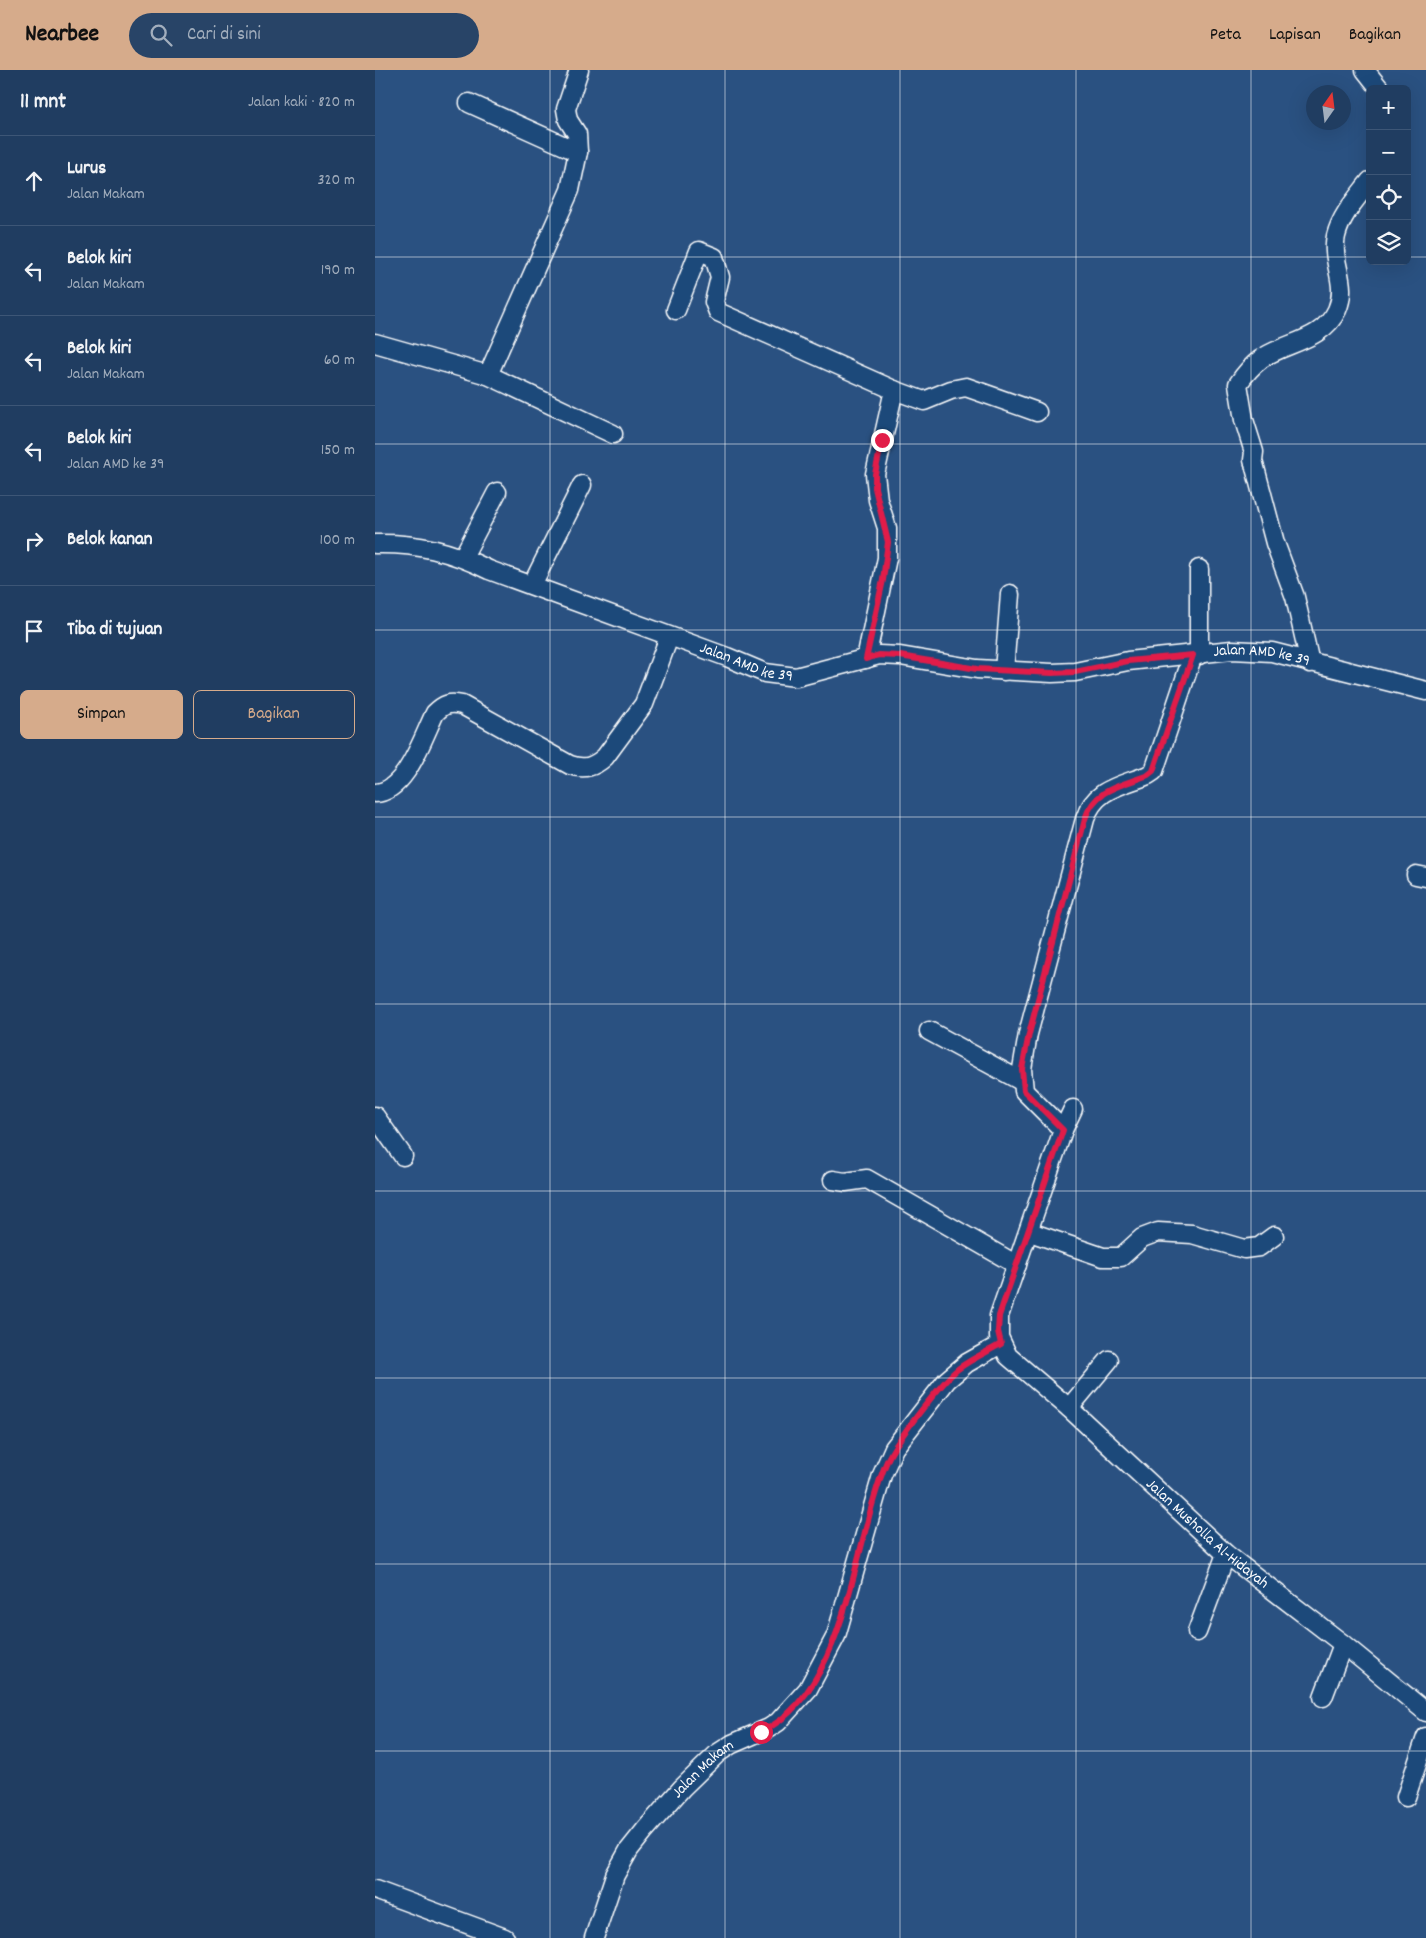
<!DOCTYPE html>
<html lang="id">
<head>
<meta charset="utf-8">
<style>
  body { margin:0; font-family:Dekko,sans-serif; background:#284467; color:#f1f3f6 }
  .controls { position:absolute; right:15px; top:15px; display:grid; overflow:hidden; border-radius:8px; box-shadow:0 5px 20px #0002 }
  .controls button { width:45px; height:45px; display:grid; place-items:center; padding:0; border:0; border-bottom:1px solid #3d5676; background:#203d61; color:#f1f3f6; font:25px sans-serif }
  .compass { position:absolute; left:931px; top:15px; width:45px; height:45px; border-radius:50%; background:#203d61; box-shadow:0 5px 20px #0002; rotate:14deg }
  .stop { position:absolute; width:15px; height:15px; margin:-11px; border:4px solid #e11d48; border-radius:50%; background:#fff }
  .stop.end { background:#e11d48; border-color:#fff; box-shadow:0 1px 5px #0008 }
  .list { margin:0; padding:0; list-style:none }
  h2 { display:flex; justify-content:space-between; align-items:center; height:65px; margin:0; padding:0 20px; font-size:21px }
  h2 small { font-size:16px; font-weight:400; color:#a2aebd }
  .list li { display:grid; grid-template-columns:32px 1fr auto; gap:15px; align-items:center; box-sizing:border-box; height:90px; padding:0 20px; border-top:1px solid #3d5676 }
  .list b { display:block; font-size:19px; white-space:nowrap }
  .list p { margin:0; font-size:16px; white-space:nowrap; color:#a2aebd }
  .list em { font-size:16px; font-style:normal; color:#a2aebd }
  .actions { display:flex; gap:10px; padding:15px 20px }
  .actions a { flex:1; padding:11px 0; border:1px solid #d6ab8b; border-radius:8px; text-align:center; font-size:18px; color:#d6ab8b }
  .actions .main { background:#d6ab8b; color:#111 }
  .icon { flex:none; width:28px; height:28px; fill:none; stroke:currentColor; stroke-width:2; stroke-linecap:round; stroke-linejoin:round }
  .map { position:relative; flex:none; width:1051px; height:1868px; overflow:hidden }
  header { display:flex; align-items:center; gap:30px; box-sizing:border-box; height:70px; padding:0 25px; background:#d6ab8b; color:#111 }
  header strong { font-size:24px }
  nav { display:flex; gap:28px; margin-inline-start:auto; font-size:18px }
  .search { width:350px; height:45px; background:#284467; display:flex; align-items:center; gap:12px; box-sizing:border-box; padding:0 18px; border-radius:28px; color:#a2aebd; font-size:19px }
  main { display:flex }
  aside { flex:1; background:#203d61 }
  .map>svg:first-child { display:block }
  .lines { fill:none; stroke-linecap:round; stroke-linejoin:round }
  .minor-casing { stroke:#fff; stroke-width:21 }
  .minor { stroke:#1f4a7a; stroke-width:18 }
  .route { stroke:#e11d48; stroke-width:6 }
  .grid { fill:none; stroke:#fff; stroke-width:1; stroke-opacity:0.55 }
  .labels { text-anchor:middle; dominant-baseline:central; stroke-width:5; stroke-linejoin:round; paint-order:stroke }
  .street-label { font-size:16px; fill:#fff; stroke:#1f4a7a }
</style>
</head>
<body>
<header>
<strong>Nearbee</strong>
<div class="search"><svg class="icon" aria-label="search" viewBox="0 0 24 24"><circle cx="10" cy="10" r="6"/><path d="M15 15l6 6"/></svg>Cari di sini</div>
<nav><a>Peta</a><a>Lapisan</a><a>Bagikan</a></nav>
</header>
<main>
<aside>
<h2>11 mnt<small>Jalan kaki · 820 m</small></h2>
<ul class="list">
<li><svg class="icon" aria-label="ahead" viewBox="0 0 24 24"><path d="M12 20V5M6 11l6-6 6 6"/></svg><div><b>Lurus</b><p>Jalan Makam</p></div><em>320 m</em></li>
<li><svg class="icon" aria-label="left" viewBox="0 0 24 24"><path d="M17 20v-9H6M10 6l-5 5 5 5"/></svg><div><b>Belok kiri</b><p>Jalan Makam</p></div><em>190 m</em></li>
<li><svg class="icon" aria-label="left" viewBox="0 0 24 24"><path d="M17 20v-9H6M10 6l-5 5 5 5"/></svg><div><b>Belok kiri</b><p>Jalan Makam</p></div><em>60 m</em></li>
<li><svg class="icon" aria-label="left" viewBox="0 0 24 24"><path d="M17 20v-9H6M10 6l-5 5 5 5"/></svg><div><b>Belok kiri</b><p>Jalan AMD ke 39</p></div><em>150 m</em></li>
<li><svg class="icon" aria-label="right" viewBox="0 0 24 24"><path d="M7 20v-9h11M14 6l5 5-5 5"/></svg><div><b>Belok kanan</b></div><em>100 m</em></li>
<li><svg class="icon" aria-label="arrive" viewBox="0 0 24 24"><path d="M6 21V4h12l-3 4 3 4H6"/></svg><div><b>Tiba di tujuan</b></div></li>
</ul>
<div class="actions"><a class="main">Simpan</a><a>Bagikan</a></div>
</aside>
<div class="map">
<svg width="1051" height="1868" viewBox="0 0 1051 1868">
  <rect width="100%" height="100%" fill="#2a5181"/>
  <filter id="ink" filterUnits="userSpaceOnUse"><feTurbulence type="fractalNoise" baseFrequency=".02" numOctaves="2"/><feDisplacementMap in="SourceGraphic" scale="10" xChannelSelector="R" yChannelSelector="G"/><feConvolveMatrix kernelMatrix="1 2 1 2 8 2 1 2 1" color-interpolation-filters="sRGB"/></filter>
  <g filter="url(#ink)">
    <g class="lines">
      <g class="minor-casing">
        <g id="minor">
          <path d="M990,0L1005,19"/>
          <path d="M94,33L203,82"/>
          <path d="M301,240L324,181L339,187L345,207L339,232L343,242L519,320L500,404L503,430L512,458V488L491,589"/>
          <path d="M0,273L113,305L195,120L203,82L202,64L193,50L191,39L204,0"/>
          <path d="M113,305L238,364"/>
          <path d="M519,320L549,331L576,320L591,317L662,342"/>
          <path id="s1" d="M0,474C42,473 76,481 114,500L352,587L390,603L421,607L504,585L525,586L602,599L677,603L700,602L753,591L857,580L897,582L1051,621"/>
          <path d="M88,487L122,422"/>
          <path d="M157,515L207,415"/>
          <path id="s2" d="M818,585L779,701L773,705C746,716 720,718 710,749L653,964L647,999L649,1021L688,1060L624,1246V1267L633,1286L694,1338L851,1484L968,1574L1051,1642"/>
          <path d="M824,585V499"/>
          <path d="M935,593L920,527L900,473L878,390L879,382L869,350L863,314C869,305 878,295 886,289C910,272 948,271 962,240C974,213 955,192 961,166C966,145 982,128 995,111"/>
          <path d="M629,601L635,524"/>
          <path d="M0,723C31,722 48,667 60,643C69,634 75,632 87,635L195,695C209,700 219,697 230,687L269,634L294,567"/>
          <path d="M1041,805L1051,807"/>
          <path d="M554,961L646,1011"/>
          <path d="M0,1046L28,1086"/>
          <path d="M688,1060L698,1039"/>
          <path d="M458,1110L470,1112L492,1109L642,1195"/>
          <path d="M655,1162L728,1187H746L767,1168L783,1162L817,1164L869,1179L884,1177L899,1166"/>
          <path d="M694,1338L734,1290"/>
          <path d="M822,1562L851,1484"/>
          <path d="M948,1627L968,1574"/>
          <path d="M1031,1727L1051,1667"/>
          <path d="M0,1820L130,1868"/>
          <path id="s3" d="M219,1868L240,1805L254,1780L270,1760L307,1718L343,1683L357,1674L394,1658L403,1652L433,1619L461,1566L507,1405L519,1378L572,1310L592,1293L626,1274"/>
        </g>
      </g>
      <use href="#minor" class="minor"/>
    </g>
  </g>
  <g class="lines" filter="url(#ink)">
    <path class="route" d="M386,1662C473,1622 478,1470 512,1391C521,1371 566,1313 583,1299C596,1289 612,1282 626,1274L623,1261L624,1246L688,1060L649,1021L647,999L654,964L710,749C720,718 746,716 773,705L778,701L818,585L753,591L700,602L677,603L602,599L525,586L504,585L491,589L508,510L513,472L500,418V404L507,370"/>
  </g>
  <path class="grid" d="M175,0V1868M350,0V1868M525,0V1868M701,0V1868M876,0V1868M0,187H995M1032,187H1051M0,374H1051M0,560H1051M0,747H1051M0,934H1051M0,1121H1051M0,1308H1051M0,1494H1051M0,1681H1051"/>
  <g class="labels">
    <g class="street-label">
      <text stroke="none"><textPath href="#s1" startOffset="916">Jalan AMD ke 39</textPath></text>
      <text stroke="none"><textPath href="#s1" startOffset="392">Jalan AMD ke 39</textPath></text>
      <text stroke="none"><textPath href="#s2" startOffset="1051">Jalan Musholla Al-Hidayah</textPath></text>
      <text stroke="none"><textPath href="#s3" startOffset="205">Jalan Makam</textPath></text>
    </g>
  </g>
</svg>
<div class="controls">
<button>+</button>
<button>−</button>
<button><svg class="icon" aria-label="locate" viewBox="0 0 24 24"><circle cx="12" cy="12" r="6"/><path d="M12 2v4M12 18v4M2 12h4M18 12h4"/></svg></button>
<button><svg class="icon" aria-label="layers" viewBox="0 0 24 24"><path d="M12 4l9 5-9 5-9-5zM3 14l9 5 9-5"/></svg></button>
</div>
<svg class="compass" viewBox="-18 -18 36 36"><path d="M0-13l5 13h-10z" fill="#e53935"/><path d="M0 13l5-13h-10z" fill="#a2aebd"/></svg>
<div class="stop" style="left:386px;top:1662px"></div>
<div class="stop end" style="left:507px;top:370px"></div>
</div>
</main>
</body>
</html>
